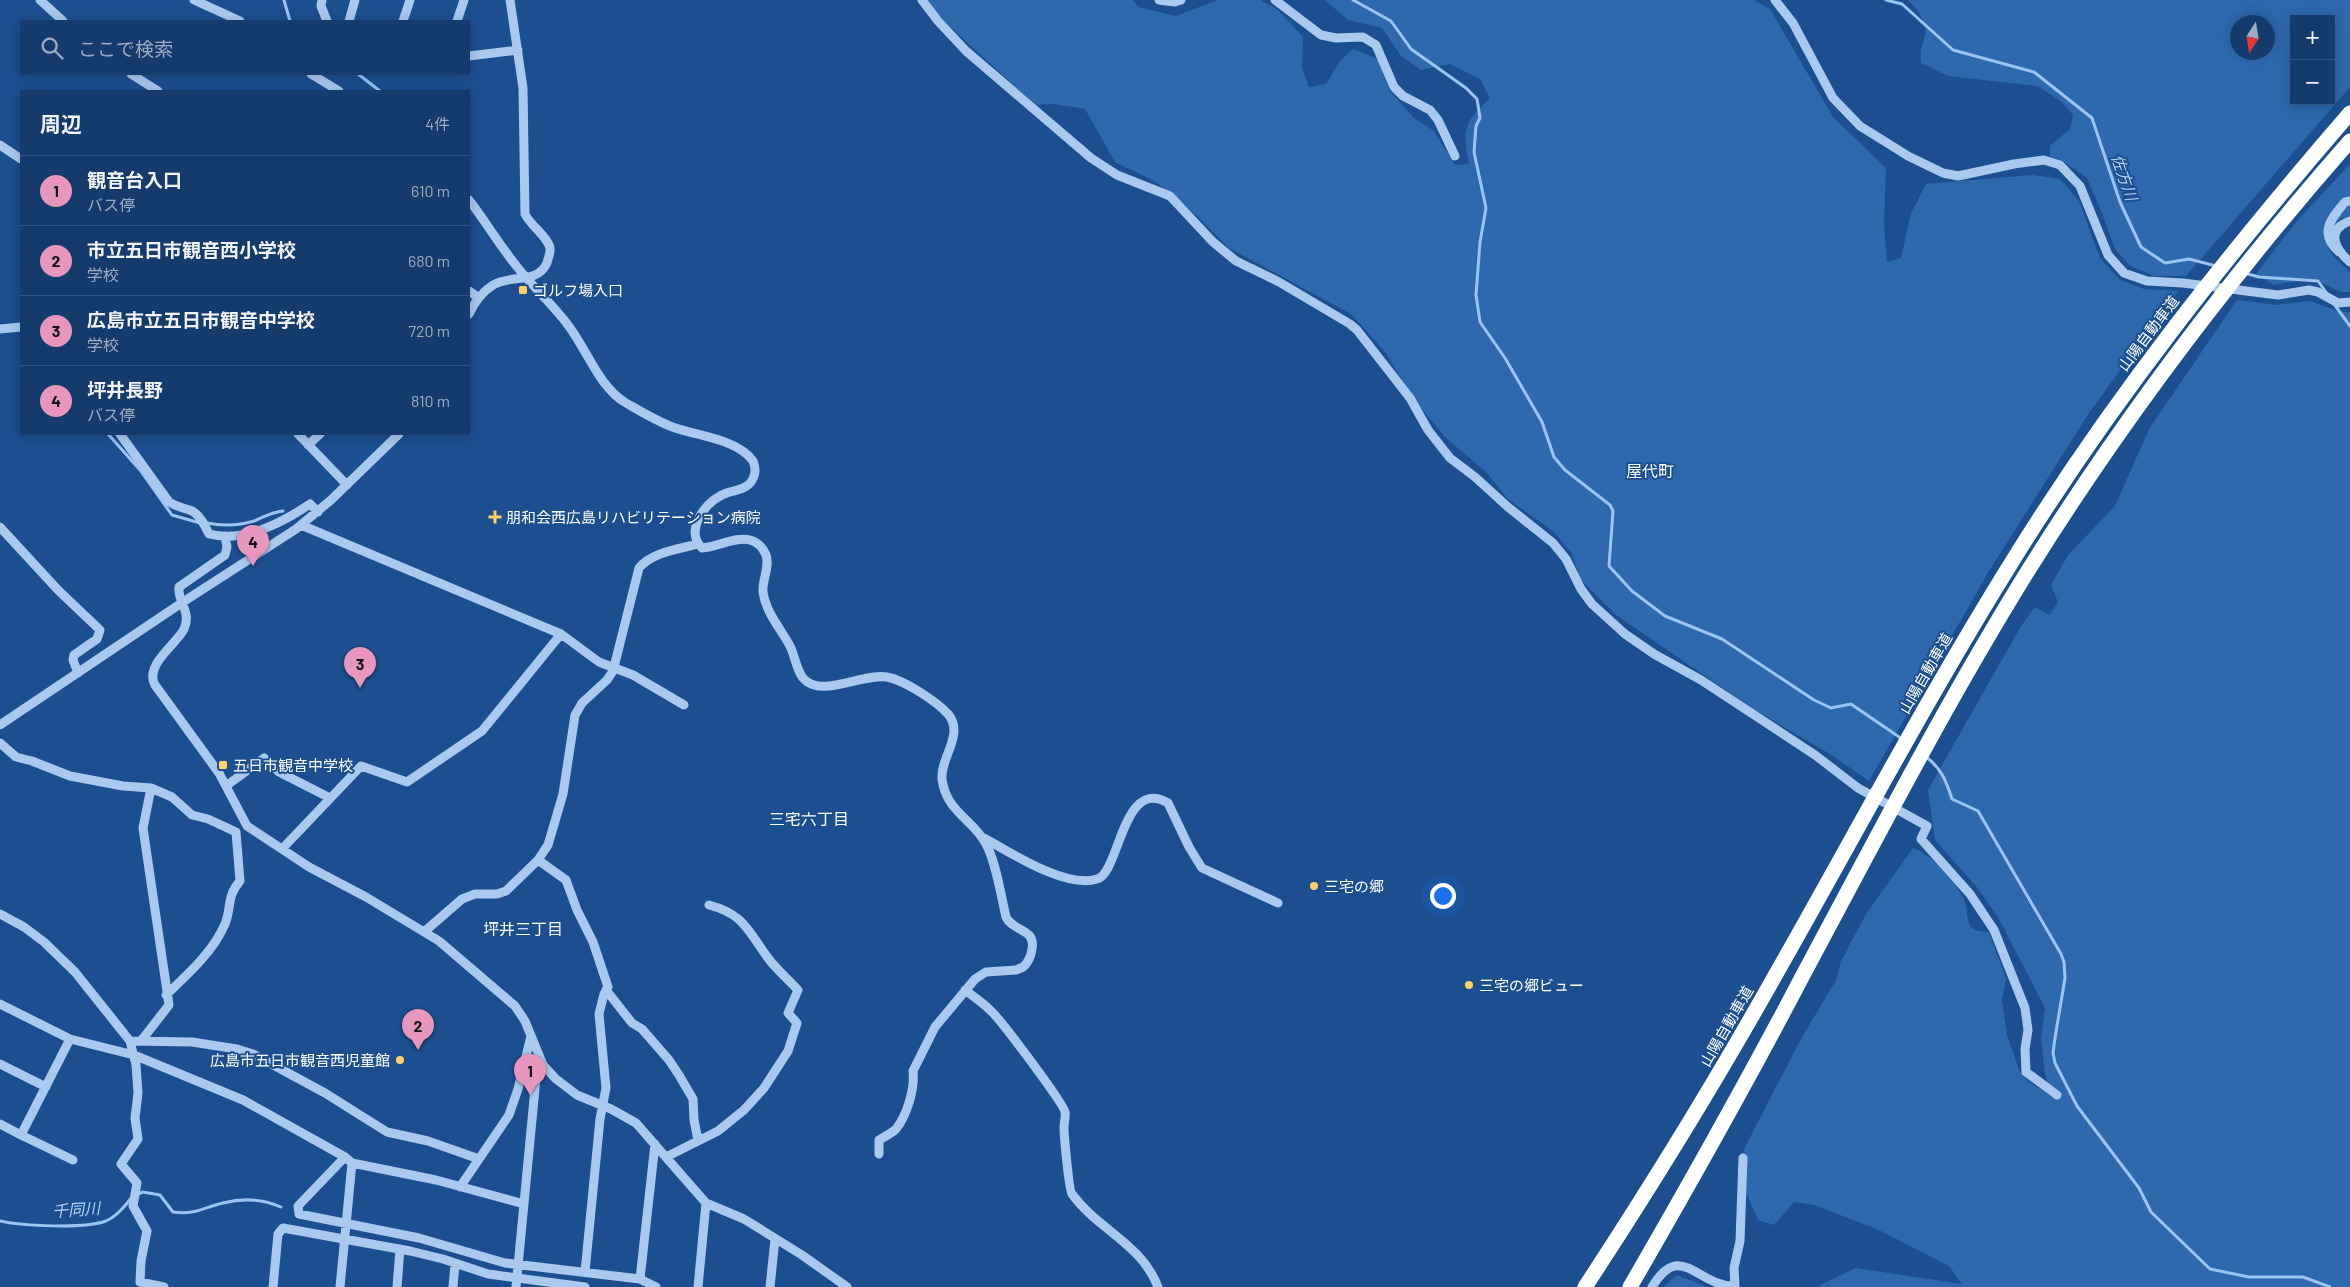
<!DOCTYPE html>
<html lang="ja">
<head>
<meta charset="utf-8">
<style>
  body { margin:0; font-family:Barlow,"Noto Sans JP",sans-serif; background:#214673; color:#f1f3f6 }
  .controls { position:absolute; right:15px; top:15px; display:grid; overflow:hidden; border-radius:0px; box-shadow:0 2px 12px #0003 }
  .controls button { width:45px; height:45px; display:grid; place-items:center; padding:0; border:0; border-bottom:1px solid #33557e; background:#143b6b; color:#f1f3f6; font:25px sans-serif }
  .compass { position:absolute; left:2230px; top:15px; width:45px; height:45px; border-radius:50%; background:#143b6b; box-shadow:0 2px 12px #0003; rotate:192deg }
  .you { position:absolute; left:1442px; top:895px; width:18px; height:18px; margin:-12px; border:4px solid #fff; border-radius:50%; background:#1a73e8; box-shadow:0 0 0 8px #1a73e833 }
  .badge { display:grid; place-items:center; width:32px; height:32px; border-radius:50%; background:#e797bd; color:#111; font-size:16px; font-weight:700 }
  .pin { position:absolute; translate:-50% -41px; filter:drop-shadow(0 1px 2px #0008) }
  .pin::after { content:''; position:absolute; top:26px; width:18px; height:15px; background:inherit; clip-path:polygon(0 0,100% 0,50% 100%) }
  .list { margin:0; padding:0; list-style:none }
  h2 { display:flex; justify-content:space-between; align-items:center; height:65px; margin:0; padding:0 20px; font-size:21px }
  h2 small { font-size:16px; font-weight:400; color:#9dadc1 }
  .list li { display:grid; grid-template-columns:32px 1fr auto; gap:15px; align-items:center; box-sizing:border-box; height:70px; padding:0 20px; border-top:1px solid #33557e }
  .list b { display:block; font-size:19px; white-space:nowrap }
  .list p { margin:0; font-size:16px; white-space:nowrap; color:#9dadc1 }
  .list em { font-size:16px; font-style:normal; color:#9dadc1 }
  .icon { flex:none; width:28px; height:28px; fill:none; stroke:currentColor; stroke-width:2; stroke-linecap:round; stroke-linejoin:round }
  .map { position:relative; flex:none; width:2350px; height:1287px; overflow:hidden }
  .search { position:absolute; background:#143b6b; box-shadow:0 2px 12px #0003; left:20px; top:20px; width:450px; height:55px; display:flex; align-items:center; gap:12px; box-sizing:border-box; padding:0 18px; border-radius:0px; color:#9dadc1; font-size:19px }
  .panel { position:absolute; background:#143b6b; box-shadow:0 2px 12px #0003; left:20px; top:90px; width:450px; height:345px; border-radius:0px }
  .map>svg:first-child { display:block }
  .green { fill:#2e69ad; fill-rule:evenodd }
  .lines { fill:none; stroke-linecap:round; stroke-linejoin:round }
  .stream { stroke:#9cc4f0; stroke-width:3 }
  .minor { stroke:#a9c9ee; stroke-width:9 }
  .highway { stroke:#fff; stroke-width:15 }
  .poi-dot { fill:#ffd166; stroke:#1b4f8f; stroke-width:2 }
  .labels { text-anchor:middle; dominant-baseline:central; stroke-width:4; stroke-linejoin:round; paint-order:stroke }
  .poi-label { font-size:15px; fill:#fff; stroke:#1b4f8f; text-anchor:start }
  .street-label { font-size:15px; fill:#fff; stroke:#1b4f8f }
  .water-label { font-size:16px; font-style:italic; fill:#b5d3f5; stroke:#1b4f8f }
  .neighbourhood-label { font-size:16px; fill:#fff; stroke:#1b4f8f }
</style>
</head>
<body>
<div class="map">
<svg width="2350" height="1287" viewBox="0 0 2350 1287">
  <rect width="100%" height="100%" fill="#1b4f8f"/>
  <path class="green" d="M928,0H1133L1138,7L1176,16L1218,0H1261L1278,10L1303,37L1302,68L1309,87L1326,84L1339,62L1353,49L1378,59L1389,90L1414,118L1434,131L1455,165L1469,164C1462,129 1464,123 1490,98L1480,79L1450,64L1421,70L1401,56L1382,28L1348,20L1325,0H1754L1770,9L1833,117L1886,168L1884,224L1887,262L1901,258L1911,213L1926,184L2033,175L2060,179L2079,201L2100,258L2120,280L2144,289L2178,291L2089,413L1989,571L1869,781L1833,756L1752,708L1616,615L1581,580L1571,552L1553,531L1508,499L1486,472L1446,438L1414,400L1386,353L1351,314L1229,248L1198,217L1156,182L1115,162L1085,109L1053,104L1035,105L945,22Z
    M1908,0H2350V87L2186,276H2154L2130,266L2115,249L2102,213L2087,178L2063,161L2050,156V146L2070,129L2073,115L2061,101L2037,86L1948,76L1921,63C1920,47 1922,48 1925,35C1928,22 1917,9 1908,0ZM2294,19H2331V101H2294ZM2238,22H2268V52H2238Z
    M2350,164V217L2341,218C2319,244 2327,252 2350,272V292C2338,294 2332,286 2321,283C2306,278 2289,282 2274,285L2256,274L2296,222Z
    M2237,300L2276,305L2309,301L2338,311L2350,312V1287H1816L1856,1268L1962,1284L1949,1266L1879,1230L1814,1205L1794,1202L1774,1225L1758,1220L1737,1171L1745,1147L1801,1039L1836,980L1841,961L1866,914L1913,848C1933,855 1955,880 1964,900C1968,908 1966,920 1971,927C1975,932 1983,931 1989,932L2006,979L2002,1000L2007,1035L2019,1070L2028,1081L2053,1098L2045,1074L2041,1039L2045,1008L1998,917L1976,886L1935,840L1928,790L2021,626L2035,607L2050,615L2058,602L2051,585L2068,555L2115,506L2149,429Z
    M1677,1275L1705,1286L1707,1287H1663Z"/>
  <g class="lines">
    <path class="stream" d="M284,0L290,21
      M1353,0L1391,21L1411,49L1466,88L1477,99L1480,118L1476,126L1474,152L1486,208L1480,242L1476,295L1480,322L1505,358L1542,422L1554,457L1565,470L1610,505L1613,511L1609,566L1632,591L1665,616L1722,639L1814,700L1831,708L1851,704L1902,739
      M1886,0L1902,4L1953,50L2034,72L2092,118L2120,202L2141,247L2165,263L2189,259L2216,266
      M358,74L380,91
      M2244,273L2259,277L2318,281L2328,295
      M2334,304L2350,326
      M108,434L140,470L172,515L200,523
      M207,523C222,526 238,526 254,521C264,517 272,512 283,511
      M1925,756C1941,768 1946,780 1952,799L1978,811L2061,954L2064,962L2065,978L2055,1038L2053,1053L2055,1063L2077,1106L2139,1188L2151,1212L2210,1269L2249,1277H2303L2330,1287
      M138,1194L143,1192L160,1195L173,1212C195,1215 202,1208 223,1203C243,1198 263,1199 281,1207
      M0,1221C23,1226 84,1229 106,1221C117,1216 125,1206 132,1197"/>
    <path class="minor" d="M40,0L63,21
      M194,0L240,21
      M322,0L321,6L327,21
      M922,0L938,21L966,51L1091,158L1117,175L1170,196L1213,242L1236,261L1279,282L1350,324L1357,330L1410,398L1428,430L1450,458L1475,477L1508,507L1553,543L1566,559L1581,589L1592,604L1625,634L1654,654L1701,680L1815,755L1858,788L1927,826L1921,839L1970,894L1994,930L2025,1008L2028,1030L2025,1049L2026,1072L2057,1095
      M1159,0L1175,2L1181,0
      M1275,0L1321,35L1336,38L1363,37L1376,45L1394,87L1403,96L1430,110L1438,120L1455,156
      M1775,0L1793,23L1833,98L1860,126L1908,156L1943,173L1958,176L2014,164L2044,160L2060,165L2080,186L2108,255L2124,273L2147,281L2183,283L2278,295L2309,290L2318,292L2338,303L2350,302
      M349,21L355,0
      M403,21L410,0
      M457,21L464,0
      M469,56L518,50
      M131,74L158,91
      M311,74L339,91
      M0,145L21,159
      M469,200C486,222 500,246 518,268C534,288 553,305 568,325C587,350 599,387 626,403C640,411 655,420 670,426C694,436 737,438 753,461C755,466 756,471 754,476C749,492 732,489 720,496C703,505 685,532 702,548C717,547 737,536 750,540C757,542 763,548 766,555C770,567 762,580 763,592C766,613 781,629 790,646C795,656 796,669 803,678C820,699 862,673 887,677C904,680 936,701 948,714C965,734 940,758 942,779C946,812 974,820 986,844C996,862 1001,896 1006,917C1013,932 1036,928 1032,949C1031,956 1029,962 1023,967L1016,970L986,972L975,979L935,1027L913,1071C915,1089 907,1115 896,1129C892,1133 884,1137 879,1140V1154
      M2350,221C2325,230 2335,249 2350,262
      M2339,252C2318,233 2331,219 2345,202L2350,201
      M469,291L479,298
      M469,314C474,303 482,292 493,285C510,274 537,285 547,263C548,258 551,252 550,248C548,237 530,225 525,214L523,88L510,0
      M0,329L21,327
      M120,434L169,502C179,508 182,507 192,511C200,515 205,526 209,534C244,543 282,523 310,504L318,512
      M298,434L347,485
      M308,445L320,434
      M301,525L561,634L599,662L633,675L684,705
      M0,527L58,590L100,630L97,639L74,655L73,660L78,673
      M225,536L227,547L225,555L179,587C177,602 192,611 184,629C176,645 144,665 155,685L219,773L247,826L309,867L366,897L439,941L515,1006L525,1021L543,1065L556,1079L577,1095L611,1109L636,1123L706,1203L744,1219L802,1255L847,1287
      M0,725L183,602L296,529L331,500L399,434
      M0,743L16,757L32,761L70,776L123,786L151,788L172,797L192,815L208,819L236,832
      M226,786L264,758L279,772L330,798
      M984,838C1011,853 1066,889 1097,879C1120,873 1122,776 1168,803L1189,847L1202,868L1278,903
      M282,849L361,766L407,782L482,731L561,634
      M538,860L566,880L577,910L593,942L608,987L604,994L599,1014L606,1088L600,1119L585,1272
      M0,914L24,927L44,942L75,972L130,1041L136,1065L138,1093L135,1118L138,1139L121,1164L137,1183L133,1206L147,1231L141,1261L140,1282L164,1287
      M424,932L462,899L475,894H497L506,891L538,860L548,845L563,794L575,715L582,703L607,680L613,671L639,568C652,552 679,549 698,544
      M606,990L632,1023L642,1029L669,1060L679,1075L693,1099L694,1120L698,1140
      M965,990C974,997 983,1003 991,1011C1001,1020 1064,1104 1065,1112C1066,1116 1064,1122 1064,1127C1064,1135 1069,1191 1072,1194C1098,1230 1141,1243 1158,1287
      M166,995C188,974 213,952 225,924C232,907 226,897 240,881L236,832
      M0,1004L70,1039L134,1055L243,1100L345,1157L352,1163L436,1180L524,1204
      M70,1039L21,1135L73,1160
      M130,1041L192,1042L237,1049L253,1054L325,1093L387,1132L428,1141L479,1159
      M141,1041L169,1005L143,828L151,788
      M0,1064L46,1087
      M0,1124L21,1135
      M345,1157L298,1206L299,1214L419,1238L505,1263L640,1279L656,1287
      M666,1157L718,1131L744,1110L764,1088L788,1051L797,1023L788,1013L798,990C788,979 776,969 768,958C748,931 744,914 709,905
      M460,1187L509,1115L518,1089L531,1036
      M640,1279L655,1144
      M273,1287L278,1234L283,1228L410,1251L443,1259L488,1274L585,1287
      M340,1287L352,1163
      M397,1287L400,1249
      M453,1287L455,1264
      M516,1287L538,1057
      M698,1287L706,1203
      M770,1287L775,1239
      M1652,1287C1681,1239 1697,1287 1735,1286L1734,1268L1740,1241L1743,1158"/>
    <path class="highway" d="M1585,1287C1652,1185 1716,1081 1776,974C1855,835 1930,693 2015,557C2113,399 2228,254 2350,113
      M1630,1287C1689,1185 1747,1082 1802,977C1876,839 1948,699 2031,566C2125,416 2233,274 2350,141"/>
  </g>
  <g class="poi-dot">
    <rect x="518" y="285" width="10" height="10" rx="2.5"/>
    <path d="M492.5 509.5h5v5h5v5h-5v5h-5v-5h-5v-5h5z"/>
    <rect x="218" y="760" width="10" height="10" rx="2.5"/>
    <circle cx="1314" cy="886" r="5"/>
    <circle cx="1469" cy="985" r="5"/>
    <circle cx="400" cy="1060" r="5"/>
  </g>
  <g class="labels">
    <g class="poi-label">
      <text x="533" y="290">ゴルフ場入口</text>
      <text x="506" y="517">朋和会西広島リハビリテーション病院</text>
      <text x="233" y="765">五日市観音中学校</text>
      <text x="1324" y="886">三宅の郷</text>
      <text x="1479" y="985">三宅の郷ビュー</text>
      <text x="390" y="1060" text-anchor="end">広島市五日市観音西児童館</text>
    </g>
    <g class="street-label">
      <text transform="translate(2148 333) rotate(-53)">山陽自動車道</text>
      <text transform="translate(1925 673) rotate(-60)">山陽自動車道</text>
      <text transform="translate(1726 1026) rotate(-60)">山陽自動車道</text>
    </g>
    <g class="water-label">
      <text transform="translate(2125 177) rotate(71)">佐方川</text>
      <text transform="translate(76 1209) rotate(-4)">千同川</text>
    </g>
    <g class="neighbourhood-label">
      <text x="1650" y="470">屋代町</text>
      <text x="809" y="818">三宅六丁目</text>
      <text x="523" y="928">坪井三丁目</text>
    </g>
  </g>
</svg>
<div class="controls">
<button>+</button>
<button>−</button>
</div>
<svg class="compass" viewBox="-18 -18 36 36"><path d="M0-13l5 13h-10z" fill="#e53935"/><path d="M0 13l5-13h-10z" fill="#9dadc1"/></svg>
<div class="you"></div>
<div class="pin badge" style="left:530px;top:1095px">1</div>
<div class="pin badge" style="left:418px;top:1050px">2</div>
<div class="pin badge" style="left:360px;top:688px">3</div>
<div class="pin badge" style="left:253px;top:566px">4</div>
<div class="search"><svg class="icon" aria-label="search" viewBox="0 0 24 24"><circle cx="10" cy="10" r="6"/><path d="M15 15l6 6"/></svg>ここで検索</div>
<section class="panel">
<h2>周辺<small>4件</small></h2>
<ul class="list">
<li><span class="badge">1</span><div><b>観音台入口</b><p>バス停</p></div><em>610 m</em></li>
<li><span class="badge">2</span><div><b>市立五日市観音西小学校</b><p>学校</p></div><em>680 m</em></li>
<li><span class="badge">3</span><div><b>広島市立五日市観音中学校</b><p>学校</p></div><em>720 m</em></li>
<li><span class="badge">4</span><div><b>坪井長野</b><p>バス停</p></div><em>810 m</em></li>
</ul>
</section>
</div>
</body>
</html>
